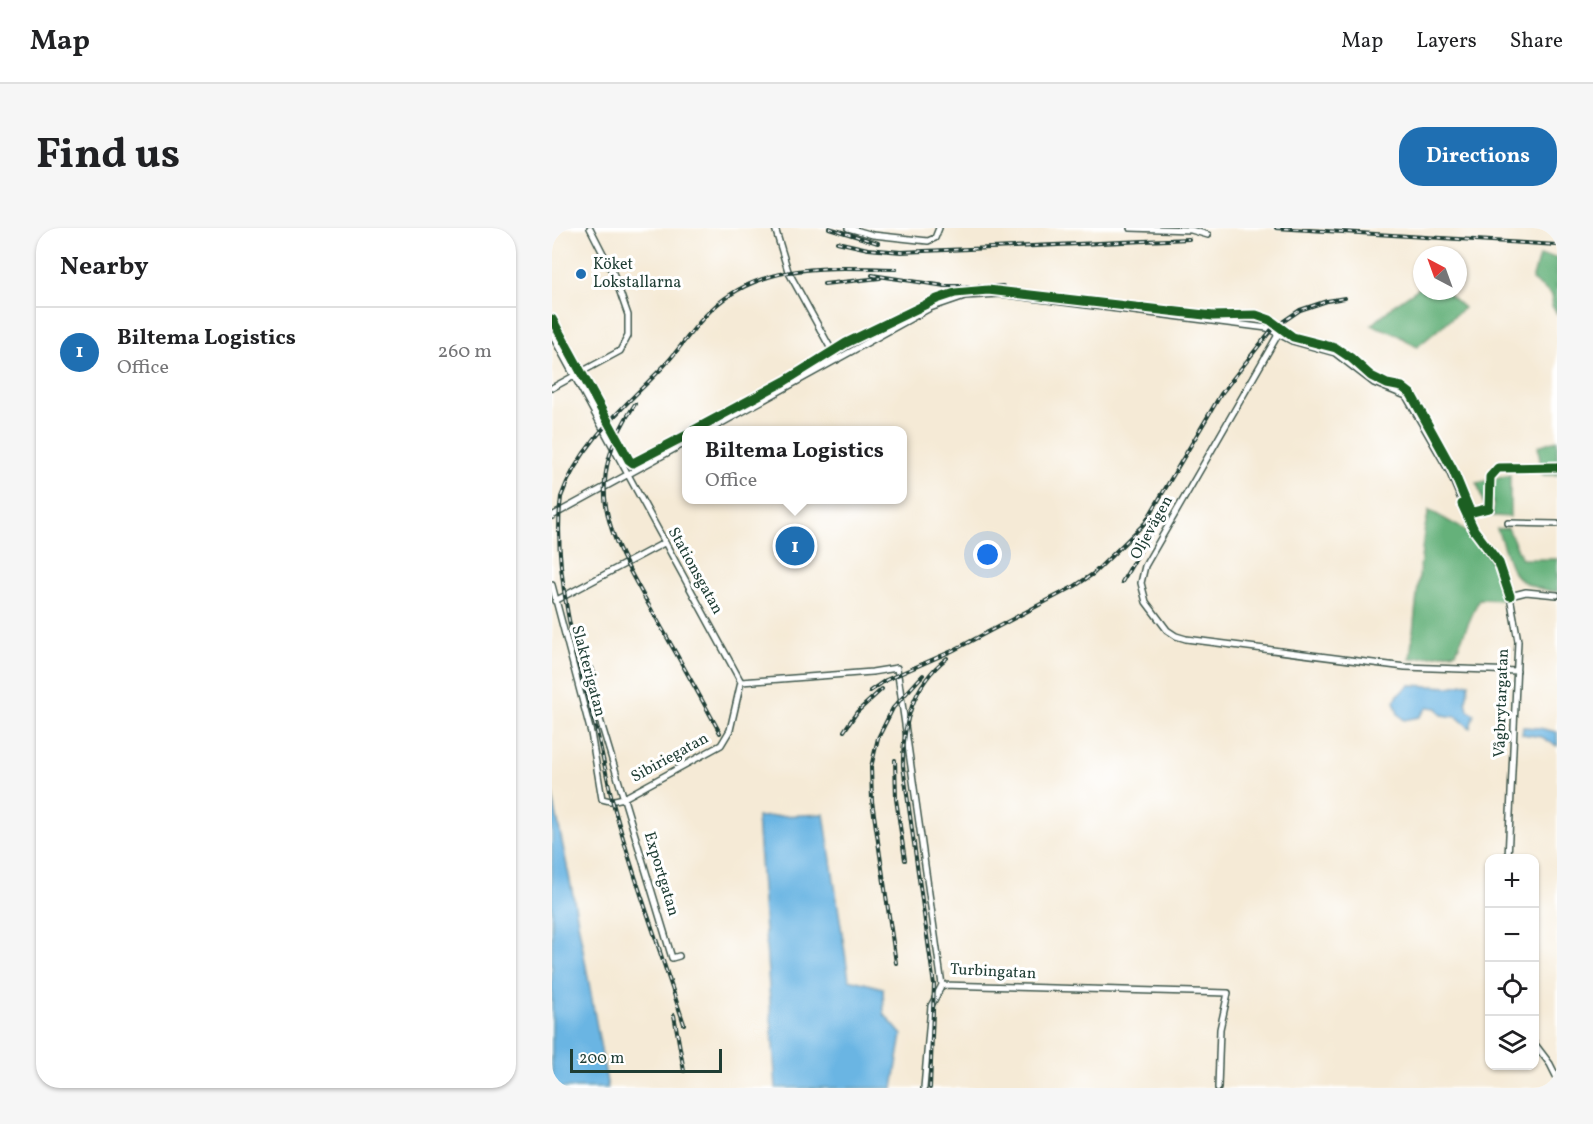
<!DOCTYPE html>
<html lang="en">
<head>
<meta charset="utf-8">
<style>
  body { margin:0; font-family:Vollkorn,serif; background:#f6f6f6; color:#202124 }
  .controls { position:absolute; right:18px; bottom:18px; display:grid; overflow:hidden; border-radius:12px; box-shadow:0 2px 4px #0004 }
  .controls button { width:54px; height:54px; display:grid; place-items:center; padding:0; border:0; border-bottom:2px solid #e0e0e0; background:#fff; color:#202124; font:30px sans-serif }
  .compass { position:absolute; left:861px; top:18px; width:54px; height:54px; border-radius:50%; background:#fff; box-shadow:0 2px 4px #0004; rotate:319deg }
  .scale { position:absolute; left:18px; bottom:15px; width:152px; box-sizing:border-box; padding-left:6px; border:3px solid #1f3d34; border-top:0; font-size:16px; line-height:21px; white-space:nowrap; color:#1f3d34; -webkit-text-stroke:4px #fff; paint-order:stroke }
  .you { position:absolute; left:436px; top:327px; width:21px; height:21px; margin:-15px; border:4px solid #fff; border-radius:50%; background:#1a73e8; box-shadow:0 0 0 9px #1a73e833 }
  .badge { display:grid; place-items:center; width:39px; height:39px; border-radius:50%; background:#1f6fb2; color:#fff; font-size:20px; font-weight:700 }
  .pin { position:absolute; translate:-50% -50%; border:3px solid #fff; box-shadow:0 2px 6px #0006 }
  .popup { position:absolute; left:130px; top:198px; width:225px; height:78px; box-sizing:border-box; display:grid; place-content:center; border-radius:12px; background:#fff; filter:drop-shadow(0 2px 4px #0005); font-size:20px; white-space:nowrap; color:#757577 }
  .popup b { font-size:22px; color:#202124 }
  .popup::after { content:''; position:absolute; left:50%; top:100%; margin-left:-12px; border:12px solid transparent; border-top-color:#fff }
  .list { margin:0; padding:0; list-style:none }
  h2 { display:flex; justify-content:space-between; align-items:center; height:78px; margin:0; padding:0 24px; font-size:26px }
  h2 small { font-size:20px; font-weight:400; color:#757577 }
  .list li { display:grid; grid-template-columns:39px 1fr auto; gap:18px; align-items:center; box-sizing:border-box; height:90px; padding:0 24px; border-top:2px solid #e0e0e0 }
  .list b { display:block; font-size:22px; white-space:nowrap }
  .list p { margin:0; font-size:20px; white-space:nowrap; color:#757577 }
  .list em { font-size:20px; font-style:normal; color:#757577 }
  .icon { flex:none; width:33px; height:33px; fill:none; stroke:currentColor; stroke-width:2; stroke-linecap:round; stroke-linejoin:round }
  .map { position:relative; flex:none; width:1005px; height:860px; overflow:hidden; border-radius:24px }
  header { display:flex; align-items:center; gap:36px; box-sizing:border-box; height:84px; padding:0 30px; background:#fff; border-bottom:2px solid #e0e0e0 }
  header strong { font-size:28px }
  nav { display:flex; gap:33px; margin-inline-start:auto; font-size:21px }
  .intro { display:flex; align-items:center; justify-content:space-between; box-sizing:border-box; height:144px; padding:0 36px }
  h1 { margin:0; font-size:42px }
  .button { padding:15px 27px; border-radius:24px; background:#1f6fb2; color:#fff; font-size:21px; font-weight:700 }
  main { display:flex; gap:36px; padding:0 36px }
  aside { flex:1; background:#fff; border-radius:24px; box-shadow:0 2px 4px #0004 }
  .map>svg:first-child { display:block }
  .forest { fill:#65b17a; stroke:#427757; stroke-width:1.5 }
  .water { fill:#6ab5e3; stroke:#44798c; stroke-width:1.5 }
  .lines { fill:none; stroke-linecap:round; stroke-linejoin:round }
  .street-casing { stroke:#3f574c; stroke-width:8 }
  .street { stroke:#fff; stroke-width:5 }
  .rail-casing { stroke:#1f3d34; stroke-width:4 }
  .rail { stroke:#fff; stroke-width:1.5; stroke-dasharray:4.5; stroke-linecap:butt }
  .cycleway-casing { stroke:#fff; stroke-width:13 }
  .cycleway { stroke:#1b5e20; stroke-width:9 }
  .poi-dot { fill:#1f6fb2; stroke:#fff; stroke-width:2 }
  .labels { text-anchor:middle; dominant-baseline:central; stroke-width:6; stroke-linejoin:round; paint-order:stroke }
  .poi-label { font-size:16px; fill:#1f3d34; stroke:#fff; text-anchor:start }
  .street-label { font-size:16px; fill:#1f3d34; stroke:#fff }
</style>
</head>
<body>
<header>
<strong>Map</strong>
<nav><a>Map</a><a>Layers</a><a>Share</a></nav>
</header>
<div class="intro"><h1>Find us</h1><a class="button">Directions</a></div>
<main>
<aside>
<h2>Nearby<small></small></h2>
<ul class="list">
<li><span class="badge">1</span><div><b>Biltema Logistics</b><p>Office</p></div><em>260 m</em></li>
</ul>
</aside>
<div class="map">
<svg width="1005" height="860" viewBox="0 0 1005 860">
  <rect width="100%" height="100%" fill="#fff"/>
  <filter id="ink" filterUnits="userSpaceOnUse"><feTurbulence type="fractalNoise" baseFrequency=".0167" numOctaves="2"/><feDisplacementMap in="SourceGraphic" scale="12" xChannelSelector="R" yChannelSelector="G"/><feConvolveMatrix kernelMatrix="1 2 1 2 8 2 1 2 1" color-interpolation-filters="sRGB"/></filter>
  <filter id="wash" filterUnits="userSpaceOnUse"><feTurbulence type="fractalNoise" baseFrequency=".008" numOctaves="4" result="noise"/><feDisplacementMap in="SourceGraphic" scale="24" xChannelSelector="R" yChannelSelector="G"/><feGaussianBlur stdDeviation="1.35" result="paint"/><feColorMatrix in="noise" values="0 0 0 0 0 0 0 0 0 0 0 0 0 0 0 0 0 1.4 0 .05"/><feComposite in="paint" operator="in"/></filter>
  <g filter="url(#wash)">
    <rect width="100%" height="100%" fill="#f5ead6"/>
    <path class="forest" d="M987,28L1005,29V86L1000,78V67L980,52Z
      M870,58V63H893L912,80L865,119L844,106L820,97L842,77Z
      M1005,212V247H990L986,218Z
      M958,247V289L941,288V274L932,277L925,255Z
      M877,282L911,301L935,327L944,342L955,372L927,371L904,424L858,431L872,304Z
      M956,300L970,331H1005V364C955,356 962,344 945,301Z"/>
    <path class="water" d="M917,455L914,473L916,482L922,486L918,500L905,489L890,487L885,480L876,479L867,489L852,492L846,486L842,473L847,466L858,457L897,459Z
      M971,499L987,500L1005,504V518L990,509L970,506Z
      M0,565L22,672L56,860H0Z
      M272,586L297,751L331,760L332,786L350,807L341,860H224L205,589Z"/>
  </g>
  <g filter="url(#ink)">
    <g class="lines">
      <g class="street-casing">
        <path id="street" d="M223,0L236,43L285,132
          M296,0L321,7L376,13L383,10L387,0
          M578,0L639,2L656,7
          M727,105L593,338L589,355L594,374L615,402L624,408L634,411L853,439L965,443
          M0,107L189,454
          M0,160L68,123L76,108V87L62,47L38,0
          M157,202L378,80L413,68L448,66L715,100L740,113L783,125L822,155L854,168L897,243L922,302L947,335L958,368
          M0,288L135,214
          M956,295L1005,296
          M0,357L39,505L50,571L58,573L72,570L169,517L178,502L189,454
          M3,373L112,315
          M39,442L43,475L120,730L127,728
          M189,454L320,444L345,440L390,757L676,765L668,801L666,860
          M956,630L966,413L958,368L974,364L1005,367
          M982,815L998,836L1005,850
          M372,860L379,778L390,757"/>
      </g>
      <use href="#street" class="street"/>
      <g class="rail-casing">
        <path id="rail" d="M277,0L326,15
          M724,0L1005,17
          M285,14L316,21L349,24L637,11
          M320,47L393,58H451
          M272,56L328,50
          M83,176C26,261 59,310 103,388C125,427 147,466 168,505
          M570,354L615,277
          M318,463L334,452L400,423L523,358L541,346L593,295L669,166L720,101L748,82L775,73L793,70
          M292,503L305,484L330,461
          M343,532L344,571L353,632
          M105,715L132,796
          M108,723C91,673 73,622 60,571C54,547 50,523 44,500C24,431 0,338 9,269C27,217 72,179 109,141C127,123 140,100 159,82C210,33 280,40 344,41
          M344,735L320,573L319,539L326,510L341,480L371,447
          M122,787L132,843
          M378,860L382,757L351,538C350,497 361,456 395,430"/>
      </g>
      <use href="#rail" class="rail"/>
      <g class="cycleway-casing">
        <path id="cycleway" d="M0,91L77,232L81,235L135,207
          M142,202L233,153L294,115L385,71L403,65L436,62L661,88L704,87L718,92L741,109L784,120L799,130L819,148L835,156L850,159L859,166L901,242L917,281L921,284L937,280L938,249L946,240L1005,239
          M910,276L922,302L947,335L958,368"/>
      </g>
      <use href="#cycleway" class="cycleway"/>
    </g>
  </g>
  <circle class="poi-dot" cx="29" cy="46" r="6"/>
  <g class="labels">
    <g class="poi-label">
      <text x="41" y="37">Köket<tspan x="41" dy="18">Lokstallarna</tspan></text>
    </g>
    <g class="street-label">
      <text transform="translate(600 300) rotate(-61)">Oljevägen</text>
      <text transform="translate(143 343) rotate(61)">Stationsgatan</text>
      <text transform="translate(36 443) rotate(75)">Slakterigatan</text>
      <text transform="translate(950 475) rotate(-88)">Vågbrytargatan</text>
      <text transform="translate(118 530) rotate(-29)">Sibiriegatan</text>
      <text transform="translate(109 646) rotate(73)">Exportgatan</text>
      <text transform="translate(441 744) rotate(3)">Turbingatan</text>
    </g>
  </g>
</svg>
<div class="controls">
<button>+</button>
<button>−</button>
<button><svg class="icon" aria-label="locate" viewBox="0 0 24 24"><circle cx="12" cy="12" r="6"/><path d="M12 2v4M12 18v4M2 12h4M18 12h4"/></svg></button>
<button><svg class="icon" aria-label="layers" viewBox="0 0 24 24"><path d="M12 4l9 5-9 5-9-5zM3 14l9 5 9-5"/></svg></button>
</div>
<svg class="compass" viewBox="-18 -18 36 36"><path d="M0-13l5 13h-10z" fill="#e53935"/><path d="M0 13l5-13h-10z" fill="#757577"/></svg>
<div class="scale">200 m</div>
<div class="you"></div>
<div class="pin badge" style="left:243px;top:318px">1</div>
<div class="popup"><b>Biltema Logistics</b>Office</div>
</div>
</main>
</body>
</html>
